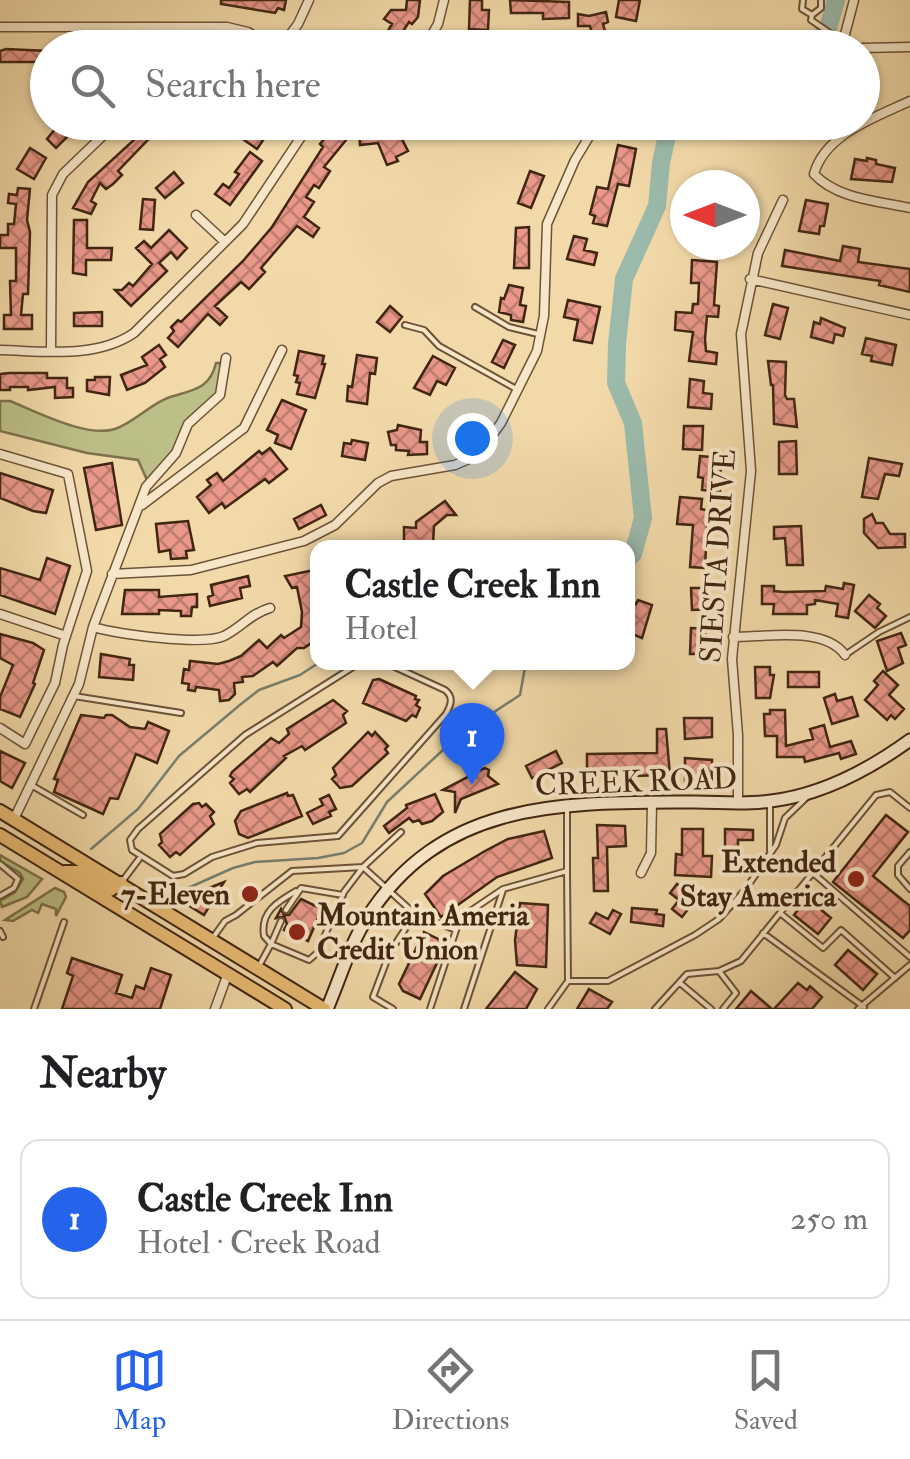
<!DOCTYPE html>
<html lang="en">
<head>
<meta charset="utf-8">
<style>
  body { margin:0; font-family:"IM FELL Double Pica",serif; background:#f6f6f6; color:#202124 }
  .compass { position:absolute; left:670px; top:170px; width:90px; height:90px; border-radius:50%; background:#fff; box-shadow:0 2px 8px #0004; rotate:270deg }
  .you { position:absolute; left:472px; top:438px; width:35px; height:35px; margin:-25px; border:8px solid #fff; border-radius:50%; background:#1a73e8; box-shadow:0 0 0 15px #1a73e833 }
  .badge { display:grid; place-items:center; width:65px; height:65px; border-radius:50%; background:#2563eb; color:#fff; font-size:32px; font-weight:700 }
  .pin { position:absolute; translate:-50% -82px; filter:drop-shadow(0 2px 5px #0008) }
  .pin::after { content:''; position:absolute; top:52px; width:35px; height:30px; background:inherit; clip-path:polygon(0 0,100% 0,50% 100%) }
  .popup { position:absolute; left:310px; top:540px; width:325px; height:130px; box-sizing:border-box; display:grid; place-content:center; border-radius:20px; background:#fff; filter:drop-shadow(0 2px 8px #0005); font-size:32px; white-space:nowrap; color:#757577 }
  .popup b { font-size:38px; color:#202124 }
  .popup::after { content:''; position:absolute; left:50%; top:100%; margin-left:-20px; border:20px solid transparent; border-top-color:#fff }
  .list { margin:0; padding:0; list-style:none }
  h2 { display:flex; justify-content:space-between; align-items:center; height:130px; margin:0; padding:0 40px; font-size:42px }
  h2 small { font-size:32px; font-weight:400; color:#757577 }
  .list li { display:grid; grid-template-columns:65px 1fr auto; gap:30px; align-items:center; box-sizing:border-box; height:160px; margin:0 20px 20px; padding:0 20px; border:2px solid #e0e0e0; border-radius:20px }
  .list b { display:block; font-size:38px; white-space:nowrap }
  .list p { margin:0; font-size:32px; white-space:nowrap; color:#757577 }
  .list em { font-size:32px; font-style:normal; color:#757577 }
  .icon { flex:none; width:55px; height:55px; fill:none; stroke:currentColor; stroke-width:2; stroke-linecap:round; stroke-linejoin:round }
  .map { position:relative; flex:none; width:910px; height:1009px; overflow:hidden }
  .search { position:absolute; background:#fff; box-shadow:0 2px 8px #0004; left:30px; right:30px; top:30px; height:110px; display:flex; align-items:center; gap:25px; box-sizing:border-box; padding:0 35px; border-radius:55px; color:#757577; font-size:38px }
  .sheet { height:310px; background:#fff }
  nav { display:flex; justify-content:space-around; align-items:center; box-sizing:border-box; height:140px; border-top:2px solid #e0e0e0; background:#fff; font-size:28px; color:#757577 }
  nav a { display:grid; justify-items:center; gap:5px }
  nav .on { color:#2563eb }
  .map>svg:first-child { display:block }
  .green { fill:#bcbf87; stroke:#7e724c; stroke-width:2.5 }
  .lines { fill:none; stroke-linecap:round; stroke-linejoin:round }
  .stream { stroke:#777f6d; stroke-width:2.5 }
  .river { stroke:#9bbaab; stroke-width:18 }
  .building { fill:url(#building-cross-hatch); stroke:#402611; stroke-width:2.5 }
  .lane-casing { stroke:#6c5337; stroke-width:8 }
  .street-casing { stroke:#6c5337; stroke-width:11 }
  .secondary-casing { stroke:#402611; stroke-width:15 }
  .primary-casing { stroke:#402611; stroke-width:16 }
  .lane { stroke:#f7e6c7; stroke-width:4 }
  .street { stroke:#f7e6c7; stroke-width:8 }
  .secondary { stroke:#f7e6c7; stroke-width:11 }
  .primary { stroke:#e9bc74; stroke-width:12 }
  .poi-dot { fill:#8f2418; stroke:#f7e6c7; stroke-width:4 }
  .labels { text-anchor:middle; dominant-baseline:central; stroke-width:8; stroke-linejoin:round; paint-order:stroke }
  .street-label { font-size:30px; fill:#402611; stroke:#f7e6c7 }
  .poi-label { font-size:30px; font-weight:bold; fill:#402611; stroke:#f7e6c7; text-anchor:end }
</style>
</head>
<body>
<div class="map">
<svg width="910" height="1009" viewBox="0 0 910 1009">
  <defs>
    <pattern id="building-cross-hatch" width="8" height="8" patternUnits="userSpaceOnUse" patternTransform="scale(2.5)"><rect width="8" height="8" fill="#e99889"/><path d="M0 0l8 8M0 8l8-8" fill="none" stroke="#be7c6f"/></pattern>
  </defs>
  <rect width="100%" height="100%" fill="#f2d9a9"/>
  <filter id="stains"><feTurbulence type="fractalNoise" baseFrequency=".002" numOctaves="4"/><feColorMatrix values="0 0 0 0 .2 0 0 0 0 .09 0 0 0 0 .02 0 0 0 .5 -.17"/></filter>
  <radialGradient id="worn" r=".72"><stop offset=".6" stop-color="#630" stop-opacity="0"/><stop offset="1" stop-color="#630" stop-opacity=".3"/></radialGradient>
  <path class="green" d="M216,363H220L221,386L167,460L147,480L138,460L87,453L0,431V401H10C37,412 87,438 115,429C135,422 150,404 170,397C193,390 210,389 216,363Z
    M0,855L42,879L27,897L2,907L0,901L15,892L23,879L20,873L0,861Z
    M55,888L64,892L66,897L56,916V909L42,904L38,913L32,910L13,921L5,920Z"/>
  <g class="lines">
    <path class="stream" d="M91,849L138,809L179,756L241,704L259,690L300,675L320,662
      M179,900L188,888L233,868L255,862L318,858L344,853L362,843L387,802L458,736L520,695L526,662"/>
    <path class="river" d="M814,48L829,25L836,0
      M627,560L633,554L643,518L633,423L616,383L617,344L624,279L657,206L661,163L670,122"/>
  </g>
  <path class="building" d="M221,0H286L284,10L278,8L275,13L221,4Z
    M407,0H420L418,17L412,24L409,22L392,48H378L392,24L384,19L391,10H406Z
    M470,0H482V10H489L488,30L469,29Z
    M510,0L569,2V18L543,19V13H511Z
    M619,0H640L636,21L616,17Z
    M606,12L608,22L603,24L605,31L592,34L590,26H578V14L589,16Z
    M6,49L48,51V62H0V51Z
    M61,122H82L56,148L47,139Z
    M147,122H165L118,171L122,175L113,184L106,189L100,183L91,201L96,204L91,214L73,208L88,182L135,139Z
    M256,122L270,130L257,149L244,140Z
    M398,122H420L401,137L408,151L396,157L398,161L387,165L378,143L360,145L359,132L387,131Z
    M338,123L351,134L324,167L330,171L319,188L314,185L306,197L314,202L304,217L319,228L313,237L297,226L261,268L265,272L249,289L241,282L215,306L227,317L220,325L208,314L178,347L168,338L174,331L171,327L178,320L181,322L243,261L272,227L323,147L320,144Z
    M618,145L636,149L629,186L618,184L607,226L593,223L595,216L590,214L597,187L608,189Z
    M30,148L46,158L34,179L17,169Z
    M250,152L262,161L230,205L215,194L223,184L229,188L239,174L235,172Z
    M867,158L876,160V164L895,168L892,182L851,179L855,159L867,161Z
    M530,171L544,176L531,208L518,203Z
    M174,172L183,183L165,198L156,188Z
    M18,188L30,189L27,220L30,232L28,294H23L21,315H32V329H4V315H11L10,281H16V248H0V235H8V224H14L16,204L8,203L9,194L17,195Z
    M143,199L155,200L153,230L140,229Z
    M806,200L828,204L824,226H820L819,234L799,231Z
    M74,220H87V248H112L111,260H86V275L73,273Z
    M529,227V268H514L516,228Z
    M169,230L187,248L177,259L171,252L159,263L167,271L131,306L115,290H122L129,283L133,286L152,264L136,248L144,241L151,248Z
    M574,236L587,239L584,250L597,253L594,265L567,259Z
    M843,246L860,249L858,262L910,269V292L879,285L880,281L782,266L785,250L840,261Z
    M692,260L717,262L714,305L719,306L718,317L707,316L705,339L706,351L717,353L716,364L689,361L693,332L675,330L676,312L692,313L693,304H698L699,283H691Z
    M509,285L523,288L520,305L526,306L523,322L511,320V315L499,312L501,298L504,299Z
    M568,300L600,307L592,343L574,340L578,320L564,317Z
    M773,304L788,308L780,339L765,335Z
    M390,306L402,317L390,332L377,322Z
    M102,312V326H74V313Z
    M821,318L845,328L843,336L835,334L833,343L811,337L814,322L820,324Z
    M866,338L896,345L892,365L871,361L872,356L862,354Z
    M503,340L515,345L504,368L492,362Z
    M159,345L166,355L160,359L165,367L145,383L127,390L121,375L147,365L142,357Z
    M299,351L324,356L322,364H325L315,398L297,394L300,383L296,382L298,376L294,375Z
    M357,355L377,358L375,374L370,373L367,404L347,401L348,386L352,387Z
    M433,356L455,368L446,385L437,381L430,395L414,388Z
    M768,361L786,362L785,395L787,399H794L797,427L774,424L773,385H771Z
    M9,373H47V378H67V388H73V397L55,398V387L28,390V387H10V390H0V374Z
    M95,377H110L109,395L87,391V380H95Z
    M690,379L704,381L703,393L712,394L711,409L688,407Z
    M282,400L306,410L291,449L275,443L278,435L267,430Z
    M398,425L421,430L420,442H427V454L408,455L409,451L396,450V445H391L388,432L397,430Z
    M684,426H703L702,450L683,449Z
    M352,440L368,443L365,460L342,456L344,443L351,444Z
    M796,441L797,474H779V442Z
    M270,448L287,469L269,483L265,479L225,508L222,503L209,513L197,497L211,485L207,480L217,473L223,481L259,451L262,454Z
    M700,456L721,458L720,492L702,490L703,478L698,477Z
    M869,458L902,464L899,476L885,474L878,499L862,497Z
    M112,463L122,525L96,530L84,468Z
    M0,473L53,490L46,513L33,511L0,498Z
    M680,497L702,499L701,509L723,514L722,528L707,527L705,568L690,567L693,525L677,524Z
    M445,501L456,515H447L434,526L433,543H404V527L416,528V522Z
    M321,505L326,515L299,529L294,519Z
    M872,514L876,523H883L890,534H905V547L878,548L864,533V519Z
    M188,521L194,550L186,551L187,558L171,559L170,550L159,552L156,524Z
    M801,526L803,565H787L785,538L774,539V527Z
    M47,558L70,566L55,614L0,595V568L40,580Z
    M314,570L317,639L304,648H297L277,666L273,662L253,676L242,677L243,682L234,683L235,694L229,700L220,701L219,690L196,687L195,691L188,690L189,684L182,683L184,669L189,670L190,661L218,664L229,661L241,656L259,640L267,648L281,635L284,638L301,627L302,612L297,587L292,588L285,576Z
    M248,576L250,586L240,588L242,598L210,606L208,597L213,595L211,585Z
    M844,583L854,585L848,618L836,616L838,604L815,600V604L807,605V614H773L774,604H762V586H774V591L784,592L825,591L826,586L843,589Z
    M691,588H705V599H712V609L692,610Z
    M125,590H159V597L197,594V607H192L191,616H181V611L159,610V614H122Z
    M869,595L880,604L877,608L886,616L875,628L855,611Z
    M627,600L636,604L638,600L652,605L642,638L627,632Z
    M691,628L706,629L705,654H690Z
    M901,633L906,645L898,648L903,663L887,671L877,641Z
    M0,634L33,643L44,650L33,683L35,684L20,717L0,709V697L13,665L0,658Z
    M101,654L130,659L129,665H134L133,680L99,677Z
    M755,667H770V675H774L770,698H756Z
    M883,671L898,685L889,695L904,709L895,719L891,715L887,720L865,700L878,685L874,681Z
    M788,672H819V687H788Z
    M379,679L416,696L415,699L419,700L416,705L420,708L416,717L412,715L406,721L363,703L373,680Z
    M835,694L837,701L852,697L858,716L832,724L824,698Z
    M333,700L347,711L343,715L346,723L305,750L302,746L284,756L286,758L250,792L247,789L239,794L230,783L234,779L230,776L232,772L271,738L279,743L289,734L287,729Z
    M770,710H785L786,746L813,739L810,729L824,725L830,747L851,741L856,754L841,759L839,753L805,762L804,757H777V736H765L764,714H770Z
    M81,715L104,718L106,715H112L130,727L145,729L148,722L169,731L157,763L136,754L118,799L110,798L103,814L54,792L58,780L54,779Z
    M684,718H712V737L685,739Z
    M657,729H666L670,775L587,777V754L657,753Z
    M368,732L372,736L375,732L388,746L385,749L388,753L352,786L340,788L332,779L336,775L333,768Z
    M0,751L25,763L12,788L0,781Z
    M556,751L562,763L532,778L526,766Z
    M685,758L712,760V779L685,781Z
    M485,768L489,770L488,776L498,784L461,799L455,813V792L443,790Z
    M287,793L288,796L293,795L302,816L248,838L239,834L235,821L241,811Z
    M435,794L443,812L432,821L422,824L419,820L413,822L409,818L389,833L384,826L407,808L406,805Z
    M329,795L336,809L329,812L331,816L313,824L307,813L323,805L320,799Z
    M199,803L202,807L206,804L214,812L210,816L214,824L180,855L176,852L170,857L159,845L162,842L160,834L193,804Z
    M886,815L908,832L873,876L910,906V930L903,938L833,882Z
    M597,825L625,826L626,846L607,847L608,891H594L593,858H598Z
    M682,829H703V856H712L711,877L675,875L676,854L682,855Z
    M725,829L753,830V840H738V857H725Z
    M544,831L552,858L497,877L441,917L425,894L443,876L485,851L508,839Z
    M224,882L204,915L188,905L196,893Z
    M677,884L696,899L682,917L672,909L679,900L670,893Z
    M807,898L831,918L818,934L794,915Z
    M301,899L322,909L308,941L284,930L287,924L284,916L276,918L281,909L284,915H289Z
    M520,903L548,905L546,967L517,965L515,940Z
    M632,908L657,910L656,914L664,915L663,926L631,922Z
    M613,910L621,914L610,934L590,923L596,913L608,919Z
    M424,932L440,940L444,948L420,999L403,991L399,984Z
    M848,950L877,974L863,990L835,965Z
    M72,958L122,975L116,993L132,998L136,986L144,989L151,968L171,975L160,1009H62L73,976L67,973Z
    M515,972L537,989L526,1009H486Z
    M798,983L807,990L810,986L822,997L812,1009H774Z
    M589,989L612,1002L607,1009H577Z
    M751,991L772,1009H736Z"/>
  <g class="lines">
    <g class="lane-casing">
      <path id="lane" d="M803,0L802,9L812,15L811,20L843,42
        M812,15L821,8V0
        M475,307L509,327L538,334
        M405,325L424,330L439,346L518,390
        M845,655L879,632L910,617
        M361,662L245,735L138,829L130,840L132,850L173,876L184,874L212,857L257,843L338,836L446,714C451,705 454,697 445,690L384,662
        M74,696L181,713
        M31,785L83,815
        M770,851V806
        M910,852L898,866V875L910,889
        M0,864L18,879L14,888L0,896
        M567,871V810
        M813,873L910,957
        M124,879L139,859
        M286,910L301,888L343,895
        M780,913L823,948L841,930L895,978
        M0,931L3,937
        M763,933L864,1007
        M212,939L225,921L236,915L292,871L363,867L401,832
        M271,944L264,936C260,912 277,902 296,891
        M271,944L281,921
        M259,966L271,944L309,960L317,953L344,892L363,867L415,914
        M719,971L736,993L723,1009
        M568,981H608L695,935L719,919L745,890L776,845L785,818L807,797
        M680,983L711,1009
        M34,1009L64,922
        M393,1009L373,997L390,952L415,914L456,930
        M430,1009L460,918L503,889L567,871L568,981L548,1009
        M464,1009L503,890
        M655,1009L687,974L719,971L741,961L876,795L890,792L910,808
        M858,1009L910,965"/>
    </g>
    <g class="street-casing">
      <path id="street" d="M0,27H227L248,32L273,48
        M143,48V27
        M280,48L298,24L309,0
        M424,48L438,24L444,0
        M853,48L843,42L854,0
        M862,48L910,47
        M910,101C876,117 825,134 814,174C837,199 878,201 910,208
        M196,215L225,242
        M750,279L910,315
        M0,350C44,351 96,359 134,333L243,224L311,122
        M51,351L52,195L63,174L117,122
        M0,454L68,474L87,571L63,645L55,683L25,744L0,728
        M142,505L244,428L282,350
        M112,574L191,570L304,541L335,525L378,483L391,476L455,465L478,455L501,423L537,351L544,316L547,224L575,160L595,127L604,122
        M0,614L66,636
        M93,627C118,634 202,646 224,636C242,627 250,614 270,608
        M733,637C766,637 825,626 845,655
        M738,802V735L732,659L751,471L741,334L758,253L783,200
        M14,819L79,684L93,627L146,487L176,453L188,424L220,395L226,358
        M641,873L651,853L652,803
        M215,1009L228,973"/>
    </g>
    <g class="secondary-casing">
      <path id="secondary" d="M327,1009C340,979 349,946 367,918C444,797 568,803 695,802C720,802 746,805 771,801C821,795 870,769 910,740"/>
    </g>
    <g class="primary-casing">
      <path id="primary" d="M0,811L324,1009
        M0,835L285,1009
        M65,872H80L110,890L121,883"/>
    </g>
    <use href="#lane" class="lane"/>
    <use href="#street" class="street"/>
    <use href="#secondary" class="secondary"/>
    <use href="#primary" class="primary"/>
  </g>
  <g class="poi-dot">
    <circle cx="856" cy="879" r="10"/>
    <circle cx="250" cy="894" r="10"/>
    <circle cx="297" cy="932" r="10"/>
  </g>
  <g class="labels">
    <g class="street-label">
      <text transform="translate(718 556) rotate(-86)">SIESTA DRIVE</text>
      <text transform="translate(636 782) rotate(-2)">CREEK ROAD</text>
    </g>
    <g class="poi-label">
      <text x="836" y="862">Extended<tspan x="836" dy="34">Stay America</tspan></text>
      <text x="230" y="894">7-Eleven</text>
      <text x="317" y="915" text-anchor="start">Mountain Ameria<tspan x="317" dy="34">Credit Union</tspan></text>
    </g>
  </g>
  <rect width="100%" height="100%" filter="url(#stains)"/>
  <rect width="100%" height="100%" fill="url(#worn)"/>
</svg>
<svg class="compass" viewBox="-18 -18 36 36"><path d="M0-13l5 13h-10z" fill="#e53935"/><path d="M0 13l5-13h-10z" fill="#757577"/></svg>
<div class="you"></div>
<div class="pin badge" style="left:472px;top:785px">1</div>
<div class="popup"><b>Castle Creek Inn</b>Hotel</div>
<div class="search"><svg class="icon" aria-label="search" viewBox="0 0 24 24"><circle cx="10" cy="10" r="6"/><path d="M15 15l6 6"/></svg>Search here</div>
</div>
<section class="sheet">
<h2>Nearby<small></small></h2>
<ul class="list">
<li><span class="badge">1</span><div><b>Castle Creek Inn</b><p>Hotel · Creek Road</p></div><em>250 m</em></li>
</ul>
</section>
<nav>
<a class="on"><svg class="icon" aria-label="map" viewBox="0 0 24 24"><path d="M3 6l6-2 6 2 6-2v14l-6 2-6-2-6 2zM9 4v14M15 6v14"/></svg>Map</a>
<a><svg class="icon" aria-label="directions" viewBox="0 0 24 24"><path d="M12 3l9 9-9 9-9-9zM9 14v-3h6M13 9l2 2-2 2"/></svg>Directions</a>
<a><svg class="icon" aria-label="saved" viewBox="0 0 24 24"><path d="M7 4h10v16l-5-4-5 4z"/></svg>Saved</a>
</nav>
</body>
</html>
